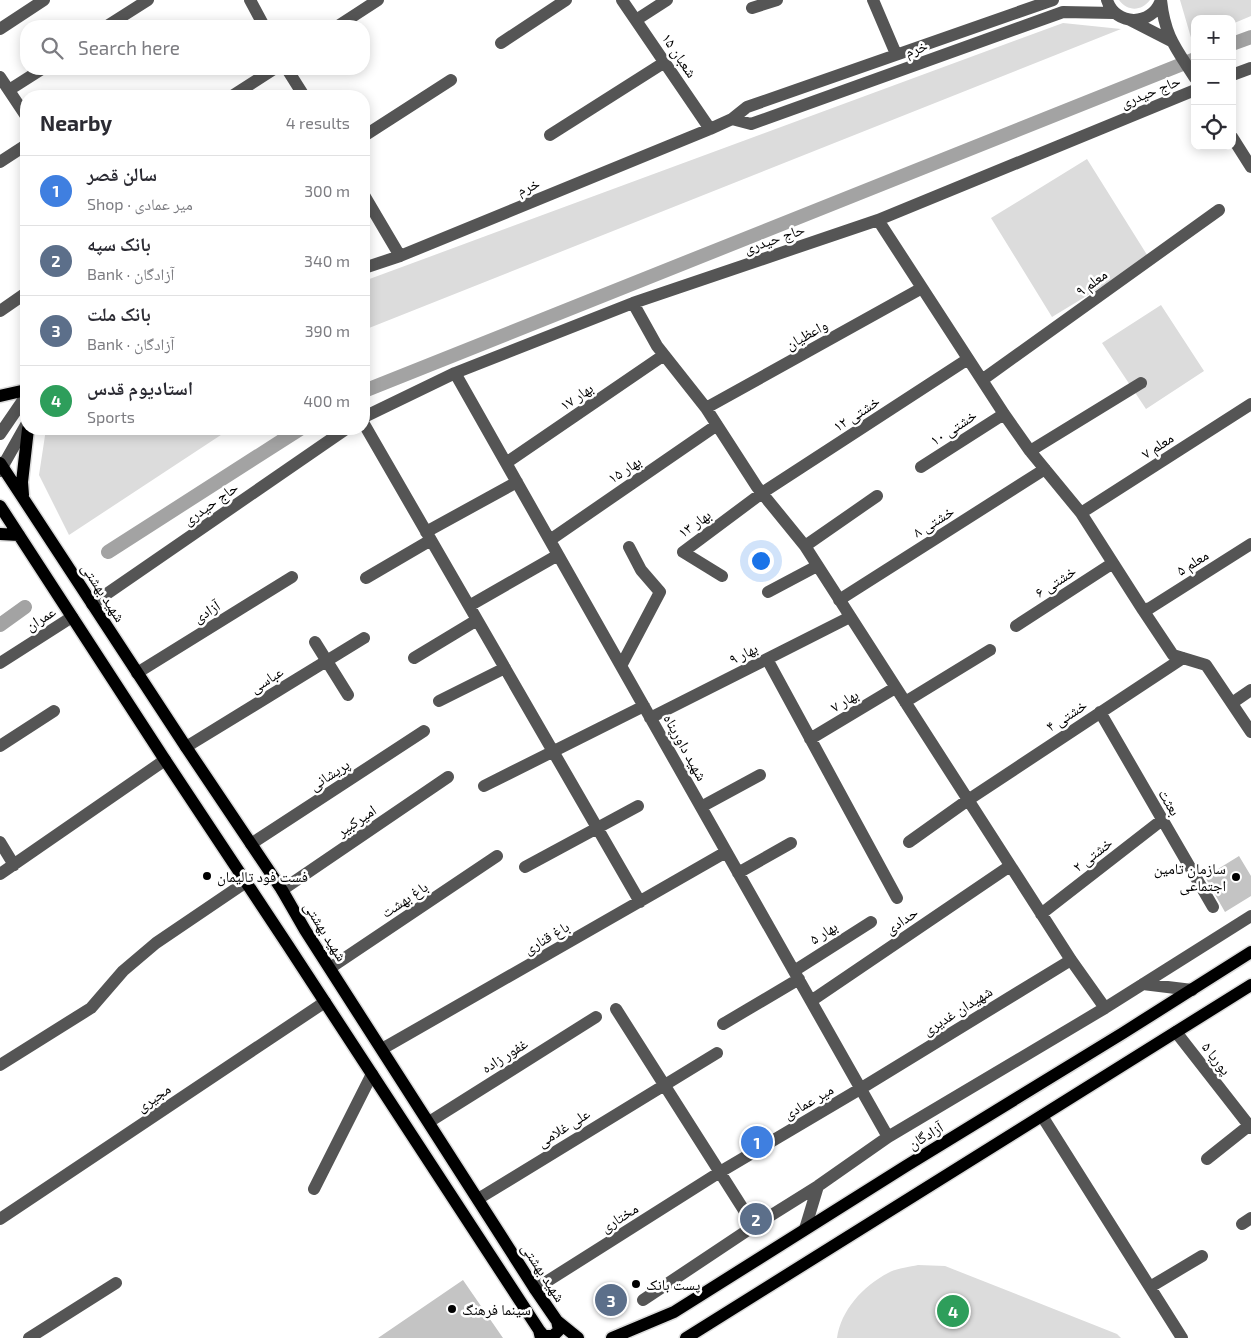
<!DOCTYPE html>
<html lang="en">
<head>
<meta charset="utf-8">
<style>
  body { margin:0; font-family:"Exo 2","Noto Naskh Arabic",sans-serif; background:#f7f7f7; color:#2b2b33 }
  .controls { position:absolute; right:15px; top:15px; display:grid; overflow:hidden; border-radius:10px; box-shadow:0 2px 12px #0003 }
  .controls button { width:45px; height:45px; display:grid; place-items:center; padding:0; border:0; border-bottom:1px solid #e1e1e2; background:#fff; color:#2b2b33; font:25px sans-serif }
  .you { position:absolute; left:760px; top:560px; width:18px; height:18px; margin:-12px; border:4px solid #fff; border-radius:50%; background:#1a73e8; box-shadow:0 0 0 8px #1a73e833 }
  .badge { display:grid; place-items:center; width:32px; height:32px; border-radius:50%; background:#0f766e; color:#fff; font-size:16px; font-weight:700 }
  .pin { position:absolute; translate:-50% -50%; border:2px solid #fff; box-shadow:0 1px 5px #0006 }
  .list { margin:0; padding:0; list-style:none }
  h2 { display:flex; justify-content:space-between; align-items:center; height:65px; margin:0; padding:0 20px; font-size:21px }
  h2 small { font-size:16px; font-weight:400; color:#7c7c81 }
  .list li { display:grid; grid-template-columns:32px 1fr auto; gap:15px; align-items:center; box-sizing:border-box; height:70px; padding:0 20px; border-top:1px solid #e1e1e2 }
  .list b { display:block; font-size:19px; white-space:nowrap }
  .list p { margin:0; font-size:16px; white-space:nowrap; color:#7c7c81 }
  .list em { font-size:16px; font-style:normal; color:#7c7c81 }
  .icon { flex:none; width:28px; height:28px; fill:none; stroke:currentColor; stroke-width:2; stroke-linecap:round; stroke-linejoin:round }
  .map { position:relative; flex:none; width:1251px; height:1338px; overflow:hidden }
  .search { position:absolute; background:#fff; box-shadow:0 2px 12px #0003; left:20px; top:20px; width:350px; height:55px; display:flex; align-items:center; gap:12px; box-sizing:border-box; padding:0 18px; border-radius:20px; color:#7c7c81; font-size:19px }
  .panel { position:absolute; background:#fff; box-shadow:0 2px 12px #0003; left:20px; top:90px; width:350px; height:345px; border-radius:20px }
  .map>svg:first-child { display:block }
  .green { fill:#dcdcdc }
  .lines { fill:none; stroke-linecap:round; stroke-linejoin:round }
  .canal { stroke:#a3a3a3; stroke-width:14 }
  .building { fill:#c4c4c4 }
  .major-casing { stroke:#dbdbdb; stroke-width:15 }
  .minor { stroke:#555; stroke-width:12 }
  .major { stroke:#000; stroke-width:12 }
  .poi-dot { fill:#000; stroke:#fff; stroke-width:2 }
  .labels { text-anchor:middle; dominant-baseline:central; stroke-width:5; stroke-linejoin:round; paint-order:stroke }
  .street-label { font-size:15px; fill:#000; stroke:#fff }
  .poi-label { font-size:15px; fill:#000; stroke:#fff; text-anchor:start }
</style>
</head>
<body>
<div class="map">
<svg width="1251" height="1338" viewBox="0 0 1251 1338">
  <rect width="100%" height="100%" fill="#fff"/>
  <path class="green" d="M1119,0H1150C1141,12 1127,11 1119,0Z
    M1180,0H1251V16L1232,24V19H1195V40L1192,41Z
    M1063,23L1121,29L364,330V281Z
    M1087,159L1149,258L1052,317L991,218Z
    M1161,305L1204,371L1146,409L1102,343Z
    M46,429H230L69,535L39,475Z
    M918,1265L945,1266L1117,1334L1121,1338H837C841,1310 863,1286 888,1273C897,1268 909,1267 918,1265Z"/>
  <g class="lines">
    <path class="canal" d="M1232,44L1251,37
      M364,391L1195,59
      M108,552L300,429
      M0,625L25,607"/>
  </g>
  <path class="building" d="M1239,856L1251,876V896L1225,912L1205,877Z
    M463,1280L503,1338H378Z"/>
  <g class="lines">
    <g class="major-casing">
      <path id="major" d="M0,396L26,390
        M0,463L186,747L282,890L305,930L535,1289L557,1321L578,1338
        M23,495L22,482L28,429
        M0,506L165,760L287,944L539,1330L541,1338
        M0,534L19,535
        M539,1330L544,1336H553L559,1330L557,1321
        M612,1338L674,1312L906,1166L1123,1033L1251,952
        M686,1338L1251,985"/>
    </g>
    <path class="minor" d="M250,0L264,26
      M622,0L710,129
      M873,0L896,54
      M1107,0C1115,26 1152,27 1161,0
      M1161,0C1165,37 1176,48 1195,78
      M752,8L777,0
      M636,20L667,0
      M1130,20L1171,41
      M107,26L148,0
      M338,26L378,0
      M0,29L44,0
      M501,43L566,0
      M287,69L304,96
      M1232,75L1251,68
      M0,77L26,116
      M9,90L42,69
      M232,96L274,69
      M732,119L751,124L1063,12L1114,13
      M550,135L665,62
      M364,136L451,80
      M1232,137L1251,167
      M0,162L26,145
      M364,195L400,256
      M878,220L1004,414L1030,451
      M364,268L400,256L710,129L732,119L747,107L1053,0
      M633,303L657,346L706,408L757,487L805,546L1071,960L1105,1008
      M0,311L26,293
      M455,373L888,1137
      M982,380L1219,210
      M1141,383L1030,451L1081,513L1143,610
      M706,408L922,288
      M364,417L455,373L633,303L878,220L1195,90
      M364,424L640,902
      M0,434L26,396
      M506,463L664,355
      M921,467L1004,414
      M0,471L26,425
      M1081,513L1251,404
      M426,532L517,482
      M550,540L717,425
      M1251,544L1150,608L1143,610L1173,655L1206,665L1251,732
      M805,546L877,496
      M722,576L683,552L762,493L968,359
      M366,578L431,540
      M768,592L817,566
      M839,600L1045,469
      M92,604L346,429
      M469,606L558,555
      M1016,626L1113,563
      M315,642L348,695
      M414,658L477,620
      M767,659L897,898
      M0,663L72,617
      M621,666L660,592L641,570L629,547
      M137,673L292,577
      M439,701L505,668
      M905,702L990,650
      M1232,703L1251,690
      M1100,712L1213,907
      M650,718L850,617
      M810,739L895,688
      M0,746L54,711
      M186,747L364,638
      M484,786L644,706
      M701,807L760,775
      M0,842L14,865
      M909,842L968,800L1183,658
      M251,844L424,731
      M525,867L638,806
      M738,873L791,843
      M0,874L165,760
      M282,890L448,777
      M1041,914L1162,820
      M330,968L497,856
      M794,971L871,922
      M1143,984L1192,990
      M811,1001L1010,866
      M616,1009L754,1226
      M723,1024L799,979
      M1176,1032L1251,1128
      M382,1049L726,852
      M0,1065L91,1008L123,971L156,943L246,882
      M1042,1116L1182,1338
      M429,1122L596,1017
      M1207,1159L1251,1124
      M314,1189L372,1074
      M478,1199L717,1053
      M0,1219L325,1002
      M1242,1224L1251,1218
      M805,1229L818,1186
      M1150,1287L1202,1256
      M535,1289L720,1172L860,1089L1071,960
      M643,1300L754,1226L818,1186L888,1137L1105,1008L1251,916
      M29,1338L116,1283"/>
    <use href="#major" class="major"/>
  </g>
  <g class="poi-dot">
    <circle cx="207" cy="876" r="5"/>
    <circle cx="1236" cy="877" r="5"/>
    <circle cx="636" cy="1284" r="5"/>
    <circle cx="452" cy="1309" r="5"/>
  </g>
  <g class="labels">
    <g class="street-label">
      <text transform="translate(916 48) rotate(-20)">خرم</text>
      <text transform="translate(680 55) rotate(56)">۱۵ شعبان</text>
      <text transform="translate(1150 91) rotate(-22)">حاج حیدری</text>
      <text transform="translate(528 186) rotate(-22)">خرم</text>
      <text transform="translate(774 238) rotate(-19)">حاج حیدری</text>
      <text transform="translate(1091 282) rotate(-36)">معلم ۹</text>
      <text transform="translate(806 334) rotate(-29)">واعظیان</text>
      <text transform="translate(576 396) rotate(-35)">بهار ۱۷</text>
      <text transform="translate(856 413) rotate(-33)">خشتی ۱۲</text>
      <text transform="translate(953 427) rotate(-33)">خشتی ۱۰</text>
      <text transform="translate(1157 445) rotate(-33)">معلم ۷</text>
      <text transform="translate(624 469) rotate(-34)">بهار ۱۵</text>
      <text transform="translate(210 503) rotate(-35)">حاج حیدری</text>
      <text transform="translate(933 521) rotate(-32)">خشتی ۸</text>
      <text transform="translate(694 523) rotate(-36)">بهار ۱۳</text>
      <text transform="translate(1192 562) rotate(-32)">معلم ۵</text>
      <text transform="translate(1055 581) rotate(-33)">خشتی ۶</text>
      <text transform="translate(104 592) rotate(57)">شهید بهشتی</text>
      <text transform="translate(206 611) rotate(-32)">آزادی</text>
      <text transform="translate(40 618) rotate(-32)">عمران</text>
      <text transform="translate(743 653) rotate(-27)">بهار ۹</text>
      <text transform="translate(266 679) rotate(-32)">عباسی</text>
      <text transform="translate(844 700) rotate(-31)">بهار ۷</text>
      <text transform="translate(1066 715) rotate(-33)">خشتی ۴</text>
      <text transform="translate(686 747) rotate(61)">شهید داورپناه</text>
      <text transform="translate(329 774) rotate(-33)">پریشانی</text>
      <text transform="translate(1170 802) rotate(60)">بعثت</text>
      <text transform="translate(356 820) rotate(-34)">امیرکبیر</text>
      <text transform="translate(1092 854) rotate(-38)">خشتی ۲</text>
      <text transform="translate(404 899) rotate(-34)">باغ بهشت</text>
      <text transform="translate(901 920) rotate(-34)">حدادی</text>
      <text transform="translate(326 931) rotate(58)">شهید بهشتی</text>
      <text transform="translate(823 932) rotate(-32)">بهار ۵</text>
      <text transform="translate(546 937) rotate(-30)">باغ قناری</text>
      <text transform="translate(957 1010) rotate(-32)">شهیدان غدیری</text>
      <text transform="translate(504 1055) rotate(-32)">غفور زاده</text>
      <text transform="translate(1217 1058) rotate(52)">پوریا ۵</text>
      <text transform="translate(153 1097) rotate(-34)">مجیری</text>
      <text transform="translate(808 1101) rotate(-30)">میر عمادی</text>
      <text transform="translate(563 1127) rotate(-32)">علی غلامی</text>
      <text transform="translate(925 1135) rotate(-31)">آزادگان</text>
      <text transform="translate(619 1217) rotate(-32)">مختاری</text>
      <text transform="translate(544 1272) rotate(57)">شهید بهشتی</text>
    </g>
    <g class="poi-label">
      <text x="1226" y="868" text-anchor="end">سازمان تامین<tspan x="1226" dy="17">اجتماعی</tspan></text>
      <text x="217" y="876">فست فود تالیمان</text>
      <text x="646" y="1284">پست بانک</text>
      <text x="462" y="1309">سینما فرهنگ</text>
    </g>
  </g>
</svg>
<div class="controls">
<button>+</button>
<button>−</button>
<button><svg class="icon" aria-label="locate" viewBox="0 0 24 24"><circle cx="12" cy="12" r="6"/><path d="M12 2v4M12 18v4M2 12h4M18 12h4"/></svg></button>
</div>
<div class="you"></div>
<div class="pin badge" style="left:757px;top:1142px;background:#3f7fe0">1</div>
<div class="pin badge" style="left:756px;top:1219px;background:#5c6f8a">2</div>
<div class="pin badge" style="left:611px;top:1300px;background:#5c6f8a">3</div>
<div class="pin badge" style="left:953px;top:1311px;background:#2e9e5b">4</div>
<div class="search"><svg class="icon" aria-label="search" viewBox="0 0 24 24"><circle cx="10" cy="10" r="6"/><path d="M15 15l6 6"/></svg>Search here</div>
<section class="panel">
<h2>Nearby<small>4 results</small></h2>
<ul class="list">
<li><span class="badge" style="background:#3f7fe0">1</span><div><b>سالن قصر</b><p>Shop · میر عمادی</p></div><em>300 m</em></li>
<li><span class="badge" style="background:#5c6f8a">2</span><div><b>بانک سپه</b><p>Bank · آزادگان</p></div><em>340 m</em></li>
<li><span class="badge" style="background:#5c6f8a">3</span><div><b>بانک ملت</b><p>Bank · آزادگان</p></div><em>390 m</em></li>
<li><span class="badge" style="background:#2e9e5b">4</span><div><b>استادیوم قدس</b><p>Sports</p></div><em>400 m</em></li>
</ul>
</section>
</div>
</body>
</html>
